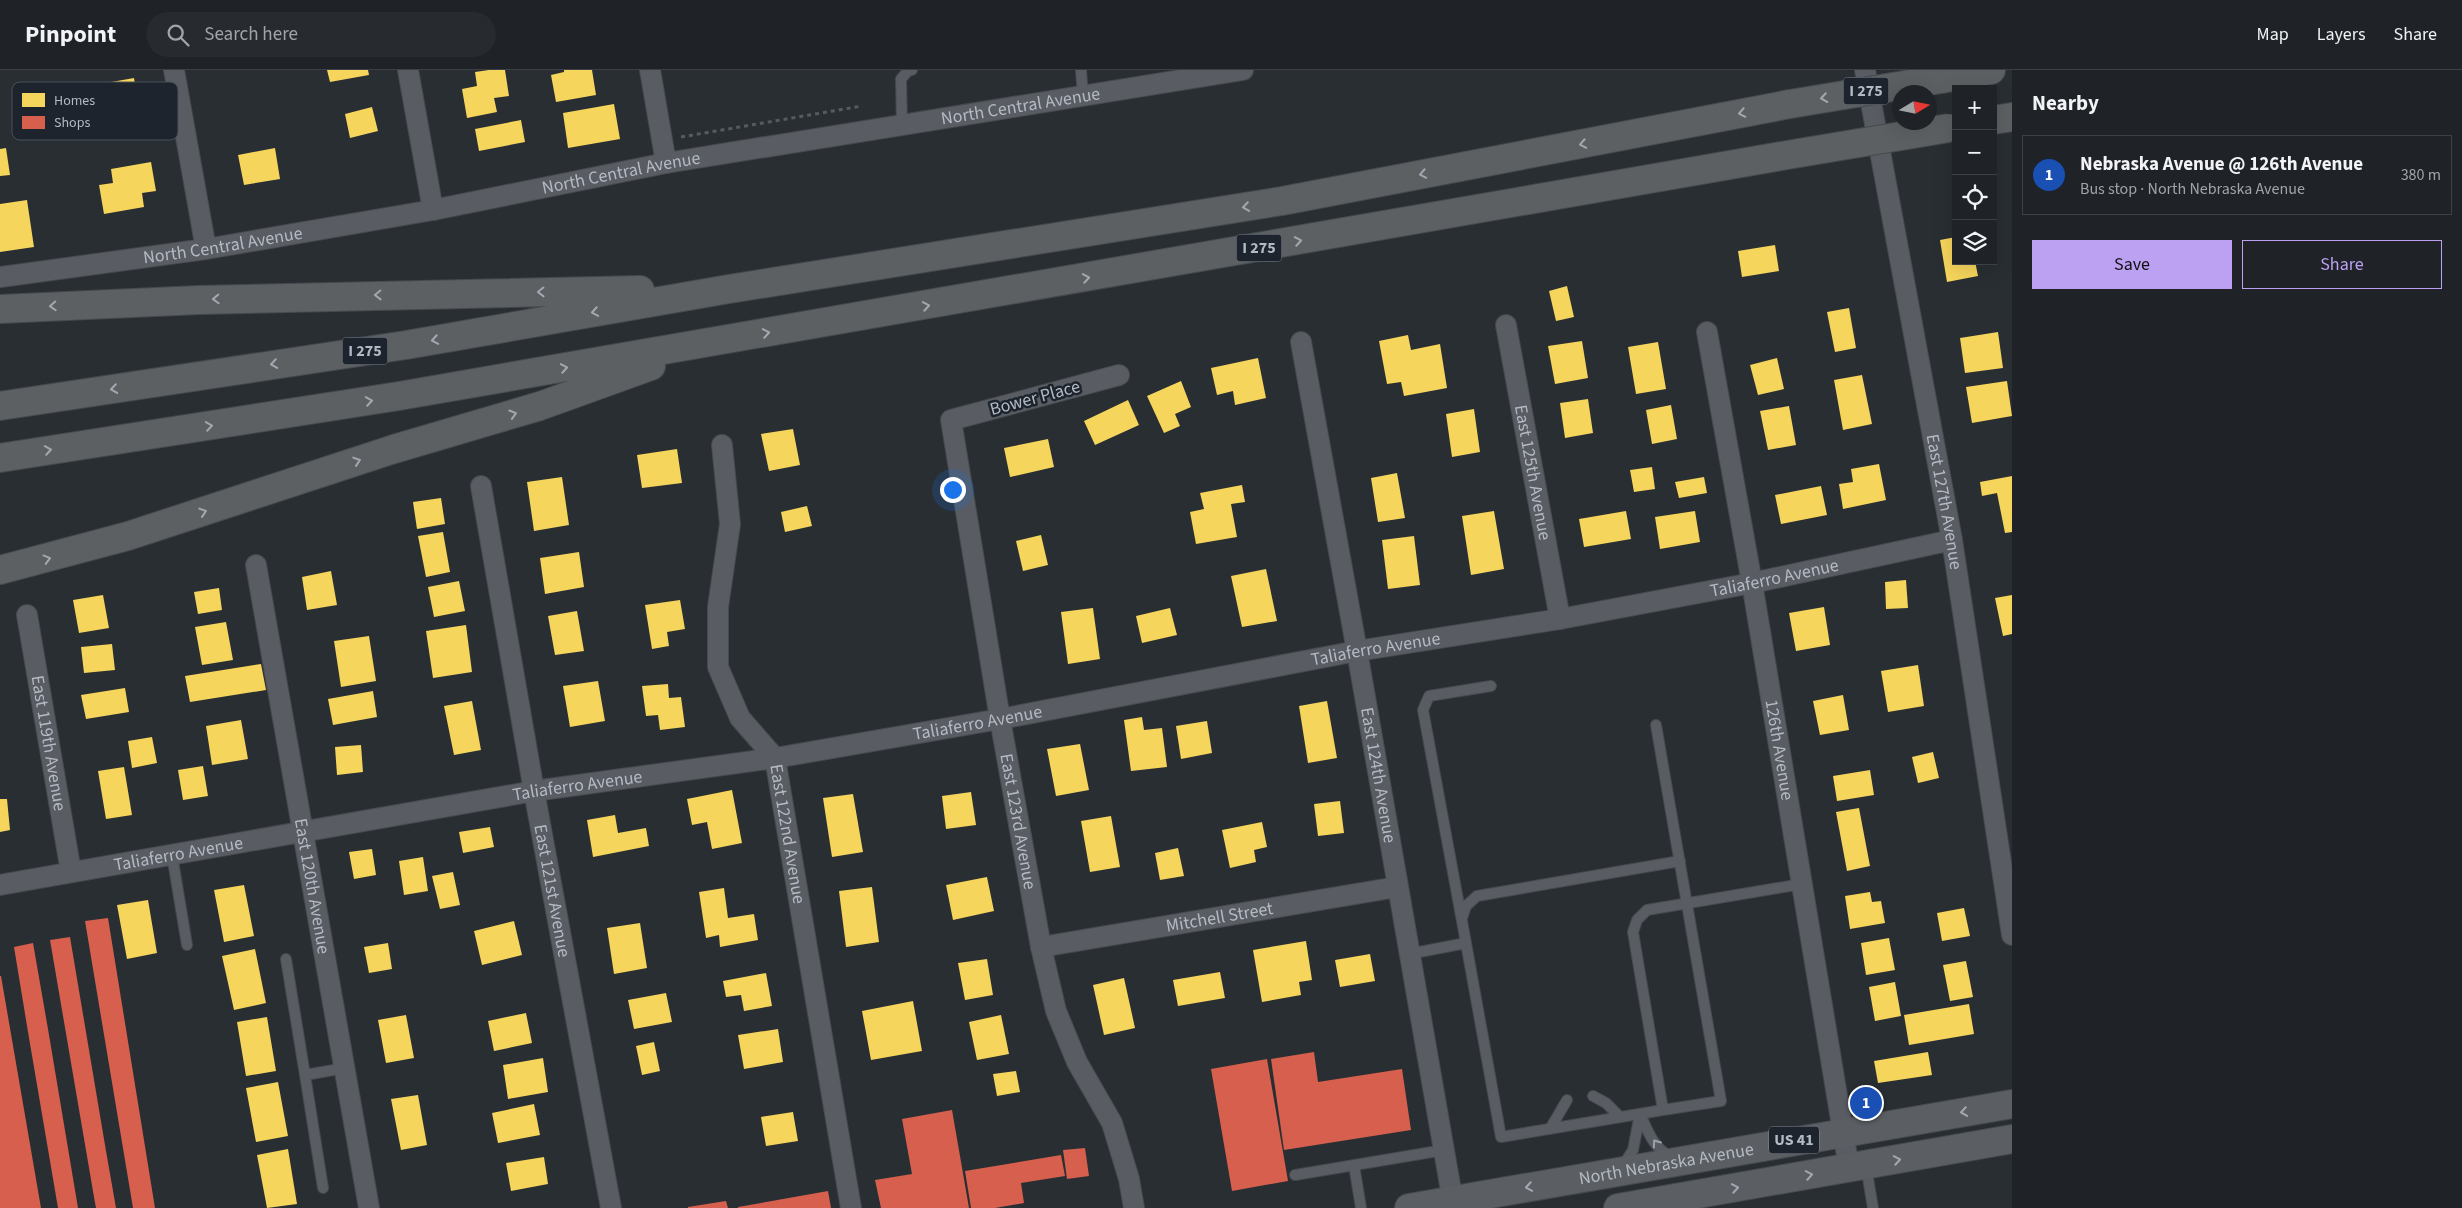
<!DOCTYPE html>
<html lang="en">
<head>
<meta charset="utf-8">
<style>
  body { margin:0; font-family:"Source Sans 3",sans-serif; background:#272a2e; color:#f1f3f6 }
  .controls { position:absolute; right:15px; top:15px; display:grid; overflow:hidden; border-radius:0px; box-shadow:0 5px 20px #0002 }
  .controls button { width:45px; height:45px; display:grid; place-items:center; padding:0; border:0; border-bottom:1px solid #3c3f43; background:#1f2226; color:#f1f3f6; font:25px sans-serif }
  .compass { position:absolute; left:1892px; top:15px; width:45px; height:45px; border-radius:50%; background:#1f2226; box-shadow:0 5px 20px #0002; rotate:80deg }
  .you { position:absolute; left:952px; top:419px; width:18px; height:18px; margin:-12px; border:4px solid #fff; border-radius:50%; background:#1a73e8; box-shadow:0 0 0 8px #1a73e833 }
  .badge { display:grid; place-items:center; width:32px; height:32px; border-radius:50%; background:#bca0f2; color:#fff; font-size:16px; font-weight:700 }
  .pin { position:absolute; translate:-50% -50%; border:2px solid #fff; box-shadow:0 1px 5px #0006 }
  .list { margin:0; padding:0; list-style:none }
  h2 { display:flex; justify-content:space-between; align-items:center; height:65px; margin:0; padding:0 20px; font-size:21px }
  h2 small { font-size:16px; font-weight:400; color:#a1a4a7 }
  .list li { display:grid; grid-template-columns:32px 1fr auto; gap:15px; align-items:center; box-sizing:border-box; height:80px; margin:0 10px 10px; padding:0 10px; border:1px solid #3c3f43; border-radius:0px }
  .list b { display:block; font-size:19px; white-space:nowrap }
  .list p { margin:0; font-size:16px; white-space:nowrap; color:#a1a4a7 }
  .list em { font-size:16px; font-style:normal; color:#a1a4a7 }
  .actions { display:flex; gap:10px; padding:15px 20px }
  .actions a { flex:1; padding:11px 0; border:1px solid #bca0f2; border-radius:0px; text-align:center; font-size:18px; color:#bca0f2 }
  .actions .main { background:#bca0f2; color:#111 }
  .icon { flex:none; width:28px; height:28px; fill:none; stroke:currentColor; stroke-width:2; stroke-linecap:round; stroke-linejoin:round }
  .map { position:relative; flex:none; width:2012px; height:1138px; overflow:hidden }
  header { display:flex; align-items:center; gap:30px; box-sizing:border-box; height:70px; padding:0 25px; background:#1f2226; border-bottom:1px solid #3c3f43 }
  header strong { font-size:24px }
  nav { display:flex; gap:28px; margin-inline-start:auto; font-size:18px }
  .search { width:350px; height:45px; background:#272a2e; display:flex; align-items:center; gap:12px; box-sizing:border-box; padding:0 18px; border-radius:28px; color:#a1a4a7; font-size:19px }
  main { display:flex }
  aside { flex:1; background:#1f2226 }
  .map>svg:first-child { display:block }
  .homes { fill:#f6d55c }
  .shops { fill:#d6604d }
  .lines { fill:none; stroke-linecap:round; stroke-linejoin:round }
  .lane-casing { stroke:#464a4e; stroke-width:12 }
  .street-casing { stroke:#464a4e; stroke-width:22 }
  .primary-casing { stroke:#464a50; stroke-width:30 }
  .highway-casing { stroke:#454a4f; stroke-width:30 }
  .path { stroke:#575b5f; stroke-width:3; stroke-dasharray:4 4; stroke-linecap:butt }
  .lane { stroke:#595c62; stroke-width:10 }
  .street { stroke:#595c62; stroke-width:20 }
  .primary { stroke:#5b5f63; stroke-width:28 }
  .highway { stroke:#5d6062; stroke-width:28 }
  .highway-bridge-casing { stroke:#454a4f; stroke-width:30; stroke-linecap:butt }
  .highway-bridge { stroke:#5d6062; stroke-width:28 }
  .oneway { stroke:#a2a8b0 }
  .oneway2 { stroke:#a1a8b1 }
  .oneway3 { stroke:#9ca2ac }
  .labels { text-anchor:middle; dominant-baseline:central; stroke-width:5; stroke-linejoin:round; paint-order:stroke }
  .shield { fill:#1d242d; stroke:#868d97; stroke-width:1 }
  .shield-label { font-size:16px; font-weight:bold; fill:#b3bac4 }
  .street-label { font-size:18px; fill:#b3bac4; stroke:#1d242d }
  .key { fill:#1d242d; stroke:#4a515a; stroke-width:1 }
  .key-label { font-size:14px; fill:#b3bac4 }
</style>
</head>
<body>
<header>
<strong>Pinpoint</strong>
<div class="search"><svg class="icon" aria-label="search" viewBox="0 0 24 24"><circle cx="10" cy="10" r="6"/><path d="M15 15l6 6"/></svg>Search here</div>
<nav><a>Map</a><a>Layers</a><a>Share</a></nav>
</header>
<main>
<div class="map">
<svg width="2012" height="1138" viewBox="0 0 2012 1138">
  <rect width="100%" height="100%" fill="#292e33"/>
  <path class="homes" d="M327,0H368L369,5L330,12Z
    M489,0H505L509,26L494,28L497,42L467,48L462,19L477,16L475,2Z
    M564,0H592L596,25L556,32L551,5L564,2Z
    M134,8L140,46L106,52L100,14Z
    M614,34L620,69L568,78L563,43Z
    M372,37L378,61L350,68L345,44Z
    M521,50L525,72L479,81L475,59Z
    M6,78L10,105L0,106V79Z
    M275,78L280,109L244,115L238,85Z
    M151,92L156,121L142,123L144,137L104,144L99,115L113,113L111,99Z
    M27,130L34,177L0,182V134Z
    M1956,167V191H1975L1978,206L1947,212L1940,170Z
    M1775,175L1779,201L1742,207L1738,181Z
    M1567,216L1574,247L1556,251L1549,221Z
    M1849,238L1856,278L1835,282L1827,242Z
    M1998,262L2003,298L1965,303L1960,268Z
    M1408,265L1411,280L1440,274L1447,318L1404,326L1401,312L1387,314L1379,271Z
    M1582,271L1588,308L1555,314L1548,276Z
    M1658,272L1666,319L1636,324L1628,277Z
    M1258,288L1266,328L1235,335L1233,321L1217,325L1211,298Z
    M1777,288L1784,319L1758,325L1750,295Z
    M1862,305L1872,354L1843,360L1834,310Z
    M1181,311L1191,337L1175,344L1180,356L1164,363L1147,326Z
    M2007,311L2012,346L1972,353L1966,317Z
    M1588,329L1593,363L1565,368L1560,333Z
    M1128,330L1139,355L1095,375L1084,351Z
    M1671,335L1677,369L1652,374L1646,340Z
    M1789,336L1796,375L1768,380L1760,341Z
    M1474,339L1480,382L1452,387L1446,344Z
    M793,359L800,395L769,401L761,364Z
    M1048,369L1054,397L1010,407L1004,378Z
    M677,379L682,413L642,418L637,385Z
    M1879,394L1886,430L1843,439L1839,414L1853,412L1851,399Z
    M1652,397L1655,419L1634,422L1630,400Z
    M1397,403L1405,448L1378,452L1371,408Z
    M2012,406V462L2005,463L1997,423L1982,426L1980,412Z
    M562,407L569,455L534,461L527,412Z
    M1704,407L1707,423L1679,428L1675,412Z
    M1242,415L1245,432L1231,434L1237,467L1196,474L1190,442L1204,439L1200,423Z
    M1821,416L1827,445L1781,454L1775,425Z
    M441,428L445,454L417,459L413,432Z
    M807,436L812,456L785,462L781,442Z
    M1494,441L1504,499L1471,505L1462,446Z
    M1626,441L1631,469L1584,477L1579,449Z
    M1695,441L1700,472L1660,479L1655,447Z
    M443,462L450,502L426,507L418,466Z
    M1041,465L1048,495L1023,501L1016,471Z
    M1414,466L1420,515L1388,519L1382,470Z
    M579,482L584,517L545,524L540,488Z
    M1266,499L1277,551L1242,557L1231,506Z
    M331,501L337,535L307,540L302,507Z
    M1906,510L1908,538L1886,539L1885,512Z
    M459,511L465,541L434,547L428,517Z
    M219,518L222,540L198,544L194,522Z
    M103,525L109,558L79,563L73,530Z
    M2012,525V564L2003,566L1995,528Z
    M680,530L685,559L667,562L669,576L652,579L645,535Z
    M1824,537L1830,575L1796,581L1789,543Z
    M1093,538L1100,589L1068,594L1061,542Z
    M1170,538L1177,565L1142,573L1136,546Z
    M577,541L584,581L555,585L548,546Z
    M226,552L233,590L202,595L195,557Z
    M466,555L472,602L433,608L426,561Z
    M369,566L376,611L341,617L334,571Z
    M112,574L115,600L84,603L81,577Z
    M261,594L266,620L190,632L185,606Z
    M1918,595L1924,636L1888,642L1881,601Z
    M598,611L605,651L570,657L563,616Z
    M668,614L669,628L681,627L685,657L660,660L658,645L646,646L642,616Z
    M125,618L129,642L86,649L81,625Z
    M373,621L377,647L333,655L328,629Z
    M1843,625L1849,660L1820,665L1813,631Z
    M472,631L481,680L454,685L444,636Z
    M1327,631L1337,688L1308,693L1299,636Z
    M1142,647L1144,660L1162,658L1167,697L1131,701L1124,650Z
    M241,650L248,689L212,695L206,656Z
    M1207,651L1212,683L1181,689L1176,656Z
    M152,667L157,693L132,698L128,671Z
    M1080,674L1089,720L1056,726L1047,679Z
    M361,675L363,702L337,705L335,677Z
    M1933,682L1939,708L1918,713L1912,687Z
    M203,696L208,726L183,730L178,700Z
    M124,697L132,745L106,749L98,701Z
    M1870,700L1874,725L1837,731L1833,706Z
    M732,720L742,773L712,779L707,752L692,755L687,729Z
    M971,722L976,755L946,759L942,726Z
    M853,724L863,782L832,787L823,728Z
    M0,729H7L10,760L0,762Z
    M1340,731L1344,763L1318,766L1314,734Z
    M1859,738L1870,796L1847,801L1836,742Z
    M615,745L618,763L646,758L649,776L593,787L587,750Z
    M1111,746L1120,797L1090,802L1081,751Z
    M1262,752L1267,777L1254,780L1256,792L1230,798L1222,760Z
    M490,757L494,777L463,783L459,762Z
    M1178,778L1184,806L1160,810L1155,783Z
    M372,779L376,805L354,809L349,782Z
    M423,787L428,821L404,825L399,791Z
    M453,802L460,835L440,839L432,806Z
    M987,807L994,841L953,850L946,815Z
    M244,815L254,866L224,872L214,820Z
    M872,817L879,872L846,877L839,821Z
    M724,818L728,848L754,844L758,870L720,877L719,865L706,868L699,822Z
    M1870,822L1872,832L1881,831L1885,853L1850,859L1845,826Z
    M148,830L157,883L127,889L117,835Z
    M1964,838L1970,866L1942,871L1937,843Z
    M514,851L522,885L482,895L474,861Z
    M640,853L647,898L614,904L607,858Z
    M1889,868L1895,900L1866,905L1861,873Z
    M1306,871L1312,910L1299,912L1301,925L1262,932L1253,880Z
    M388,873L392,899L369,903L364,877Z
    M255,879L266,933L234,940L222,886Z
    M1370,884L1375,911L1340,917L1335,890Z
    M987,889L993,925L965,930L958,893Z
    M1966,891L1973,927L1950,931L1943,895Z
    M1220,902L1225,928L1178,936L1173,910Z
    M766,903L772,936L744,941L741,925L726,927L723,911Z
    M1124,908L1135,958L1104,965L1093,915Z
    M1895,912L1901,946L1875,951L1869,917Z
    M666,923L672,952L634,959L628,930Z
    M913,931L922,981L871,990L862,941Z
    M1969,934L1974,964L1909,975L1904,945Z
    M526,943L532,973L494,981L488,951Z
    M406,945L414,988L386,993L378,950Z
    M1001,945L1009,984L977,990L969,952Z
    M267,947L276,1001L246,1006L237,952Z
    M778,959L783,992L744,999L738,965Z
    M654,972L660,1001L642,1005L636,976Z
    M1928,982L1932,1005L1878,1013L1874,991Z
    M543,988L548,1022L508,1029L503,995Z
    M1016,1001L1020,1022L997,1026L993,1004Z
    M278,1012L288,1066L256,1072L246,1018Z
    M418,1025L427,1075L401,1080L391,1029Z
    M534,1034L540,1065L498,1073L492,1043Z
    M793,1042L798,1071L766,1076L761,1047Z
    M288,1079L297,1134L267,1138L257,1085Z
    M544,1087L548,1114L511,1121L506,1093Z"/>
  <path class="shops" d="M108,848L155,1138H133L85,851Z
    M70,867L106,1081L116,1138H96L94,1127L50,870Z
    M33,873L48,959L78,1138H58L28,962L14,877Z
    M0,906H1L41,1138H0Z
    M1314,982L1318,1012L1402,999L1411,1060L1284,1080L1271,989Z
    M1267,989L1288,1111L1232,1121L1211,999Z
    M952,1040L969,1138H881L875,1110L912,1104L902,1049Z
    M1085,1078L1089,1106L1067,1109L1063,1080Z
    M1061,1085L1065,1106L1021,1113L1024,1133L995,1138H971L965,1101Z
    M828,1121L831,1138H738V1137Z
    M726,1131L728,1138H688V1137Z"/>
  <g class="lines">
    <g class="lane-casing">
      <path id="lane" d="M1081,0L1083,26
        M902,55L901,9L908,1L912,0
        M1656,655L1721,1031L1663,1040L1633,862L1637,850L1647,840L1802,814
        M172,785L187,875
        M1462,848L1466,836L1477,826L1680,791
        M1466,873L1423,640L1429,626L1491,616
        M1409,884L1466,873L1501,1067L1663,1040
        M286,889L305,1005
        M1593,1026L1606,1033L1620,1047
        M1640,1044C1647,1059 1654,1080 1671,1086
        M1550,1059L1567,1030
        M1354,1095L1361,1138
        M1866,1096L1873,1138
        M1622,1097L1633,1080L1640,1044
        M1295,1105L1444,1080
        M323,1118L305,1005L345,998"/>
    </g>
    <g class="street-casing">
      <g id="street">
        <path d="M174,0L206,179"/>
        <path d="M408,0L433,140"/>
        <path d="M650,0L666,93"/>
        <path id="s1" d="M1865,0L1952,470L2012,865"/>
        <path id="s2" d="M0,207L206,179L433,140L666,93L1243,0"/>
        <path id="s3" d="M1506,255L1560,549"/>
        <path id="s4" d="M1707,262L1752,513L1849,1098"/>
        <path id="s5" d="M1301,272L1357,581L1454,1138"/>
        <path id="s6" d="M1119,305L951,350L1000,649L1041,877L1056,941L1077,992L1112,1053L1129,1109L1134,1138"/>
        <path id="s7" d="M722,375L730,454L718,537V597L740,648L775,688L851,1138"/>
        <path id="s8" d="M481,416L534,721L611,1138"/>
        <path id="s9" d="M256,495L369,1138"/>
        <path id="s10" d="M27,545L71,802"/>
        <path id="s11" d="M0,815L534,721L775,688L1000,649L1357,581L1560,549L1752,513L1952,470"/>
        <path id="s12" d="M1041,877L1397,817"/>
      </g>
    </g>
    <g class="primary-casing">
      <g id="primary">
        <path id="s13" d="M1409,1138L2012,1034"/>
        <path d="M1618,1138L2012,1069"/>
      </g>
    </g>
    <g class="highway-casing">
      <path id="highway" d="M1941,9L1991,0
        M1993,50L2012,47
        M0,239L199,230L640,220
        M0,336L406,275L729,219L1282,131L1790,34
        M0,388L399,326L1799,83
        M0,500L128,466L394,379L540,336L651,296"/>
    </g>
    <path class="path" d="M681,67L862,36"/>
    <use href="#lane" class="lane"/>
    <use href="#street" class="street"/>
    <use href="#primary" class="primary"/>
    <use href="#highway" class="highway"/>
    <g class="highway-bridge-casing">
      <path id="highway-bridge" d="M1790,34L1941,9
        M1799,83L1949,58"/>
    </g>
    <use href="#highway-bridge" class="highway-bridge"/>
  </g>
  <defs><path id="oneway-chevron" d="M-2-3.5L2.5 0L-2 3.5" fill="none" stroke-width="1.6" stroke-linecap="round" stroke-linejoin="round" transform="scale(1.25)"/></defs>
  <g class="oneway">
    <use href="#oneway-chevron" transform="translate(1824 28) rotate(171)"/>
    <use href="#oneway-chevron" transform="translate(1742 43) rotate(169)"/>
    <use href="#oneway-chevron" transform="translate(1583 74) rotate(169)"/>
    <use href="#oneway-chevron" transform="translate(1423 104) rotate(169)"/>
    <use href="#oneway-chevron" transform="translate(1246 137) rotate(171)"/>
    <use href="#oneway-chevron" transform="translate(1298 171) rotate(-10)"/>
    <use href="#oneway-chevron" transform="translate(1086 208) rotate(-10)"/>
    <use href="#oneway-chevron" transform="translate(541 222) rotate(179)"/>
    <use href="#oneway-chevron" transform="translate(378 225) rotate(179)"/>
    <use href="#oneway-chevron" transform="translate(216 229) rotate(178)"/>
    <use href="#oneway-chevron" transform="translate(53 236) rotate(177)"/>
    <use href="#oneway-chevron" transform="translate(926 236) rotate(-10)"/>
    <use href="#oneway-chevron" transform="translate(595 242) rotate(170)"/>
    <use href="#oneway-chevron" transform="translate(766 263) rotate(-10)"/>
    <use href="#oneway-chevron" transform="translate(435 270) rotate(170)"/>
    <use href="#oneway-chevron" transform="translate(274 294) rotate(171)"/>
    <use href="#oneway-chevron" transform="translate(564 298) rotate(-10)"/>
    <use href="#oneway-chevron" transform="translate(114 319) rotate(171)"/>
    <use href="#oneway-chevron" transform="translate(369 331) rotate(-9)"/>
    <use href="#oneway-chevron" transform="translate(513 344) rotate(-17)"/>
    <use href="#oneway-chevron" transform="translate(209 356) rotate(-9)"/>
    <use href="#oneway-chevron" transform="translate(48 380) rotate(-9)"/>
    <use href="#oneway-chevron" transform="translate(357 391) rotate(-18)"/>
    <use href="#oneway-chevron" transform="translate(203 442) rotate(-18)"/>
    <use href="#oneway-chevron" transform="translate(47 489) rotate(-15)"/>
  </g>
  <g class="oneway2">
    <use href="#oneway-chevron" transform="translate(1964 1042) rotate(171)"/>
    <use href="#oneway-chevron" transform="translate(1897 1090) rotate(-10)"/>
    <use href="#oneway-chevron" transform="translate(1809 1105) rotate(-10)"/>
    <use href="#oneway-chevron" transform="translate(1529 1117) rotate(170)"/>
    <use href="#oneway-chevron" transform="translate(1735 1118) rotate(-10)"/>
  </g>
  <use class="oneway3" href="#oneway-chevron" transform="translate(1656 1073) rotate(-125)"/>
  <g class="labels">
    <g class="shield">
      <rect x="1843.5" y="7.5" width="45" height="27" rx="4"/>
      <rect x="1236.5" y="164.5" width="45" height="27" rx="4"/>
      <rect x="342.5" y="267.5" width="45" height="27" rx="4"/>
      <rect x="1769" y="1056.5" width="50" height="27" rx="4"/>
    </g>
    <g class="shield-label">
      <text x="1866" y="21">I 275</text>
      <text x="1259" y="178">I 275</text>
      <text x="365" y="281">I 275</text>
      <text x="1794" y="1070">US 41</text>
    </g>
    <g class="street-label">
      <text stroke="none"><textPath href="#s2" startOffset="1035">North Central Avenue</textPath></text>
      <text stroke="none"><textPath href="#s2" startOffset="630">North Central Avenue</textPath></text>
      <text stroke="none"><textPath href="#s2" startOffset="225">North Central Avenue</textPath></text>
      <text transform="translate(1035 328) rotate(-15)">Bower Place</text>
      <text stroke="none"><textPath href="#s3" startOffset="150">East 125th Avenue</textPath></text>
      <text stroke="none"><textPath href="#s1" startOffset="439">East 127th Avenue</textPath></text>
      <text stroke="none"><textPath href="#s11" startOffset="1801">Taliaferro Avenue</textPath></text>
      <text stroke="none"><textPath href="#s11" startOffset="1396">Taliaferro Avenue</textPath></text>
      <text stroke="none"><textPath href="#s11" startOffset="991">Taliaferro Avenue</textPath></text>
      <text stroke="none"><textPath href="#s10" startOffset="130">East 119th Avenue</textPath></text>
      <text stroke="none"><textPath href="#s4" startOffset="424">126th Avenue</textPath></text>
      <text stroke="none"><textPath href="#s5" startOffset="440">East 124th Avenue</textPath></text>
      <text stroke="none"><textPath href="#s11" startOffset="586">Taliaferro Avenue</textPath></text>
      <text stroke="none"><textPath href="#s6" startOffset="581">East 123rd Avenue</textPath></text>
      <text stroke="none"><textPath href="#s7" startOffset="409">East 122nd Avenue</textPath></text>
      <text stroke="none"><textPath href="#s11" startOffset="181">Taliaferro Avenue</textPath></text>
      <text stroke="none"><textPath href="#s9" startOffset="326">East 120th Avenue</textPath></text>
      <text stroke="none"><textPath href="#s8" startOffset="411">East 121st Avenue</textPath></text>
      <text stroke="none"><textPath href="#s12" startOffset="181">Mitchell Street</textPath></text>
      <text stroke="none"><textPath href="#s13" startOffset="261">North Nebraska Avenue</textPath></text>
    </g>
  </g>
  <rect x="12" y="12" width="166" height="58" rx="8" class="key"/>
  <rect x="22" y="23" width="23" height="14" fill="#f6d55c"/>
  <rect x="22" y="46" width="23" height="13" fill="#d6604d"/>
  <g class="key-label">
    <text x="54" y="35">Homes</text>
    <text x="54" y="57">Shops</text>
  </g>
</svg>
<div class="controls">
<button>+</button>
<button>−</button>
<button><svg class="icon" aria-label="locate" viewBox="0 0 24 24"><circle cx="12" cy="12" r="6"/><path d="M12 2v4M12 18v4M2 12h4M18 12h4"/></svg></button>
<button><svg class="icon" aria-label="layers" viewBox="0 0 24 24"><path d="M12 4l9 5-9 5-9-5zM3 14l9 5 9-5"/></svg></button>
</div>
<svg class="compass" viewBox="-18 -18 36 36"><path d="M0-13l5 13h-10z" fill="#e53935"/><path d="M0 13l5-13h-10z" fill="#a1a4a7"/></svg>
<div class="you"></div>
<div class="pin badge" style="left:1866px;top:1033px;background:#1a4fb4">1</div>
</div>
<aside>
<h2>Nearby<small></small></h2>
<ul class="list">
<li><span class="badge" style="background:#1a4fb4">1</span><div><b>Nebraska Avenue @ 126th Avenue</b><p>Bus stop · North Nebraska Avenue</p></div><em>380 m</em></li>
</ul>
<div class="actions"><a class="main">Save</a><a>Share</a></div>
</aside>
</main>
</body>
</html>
